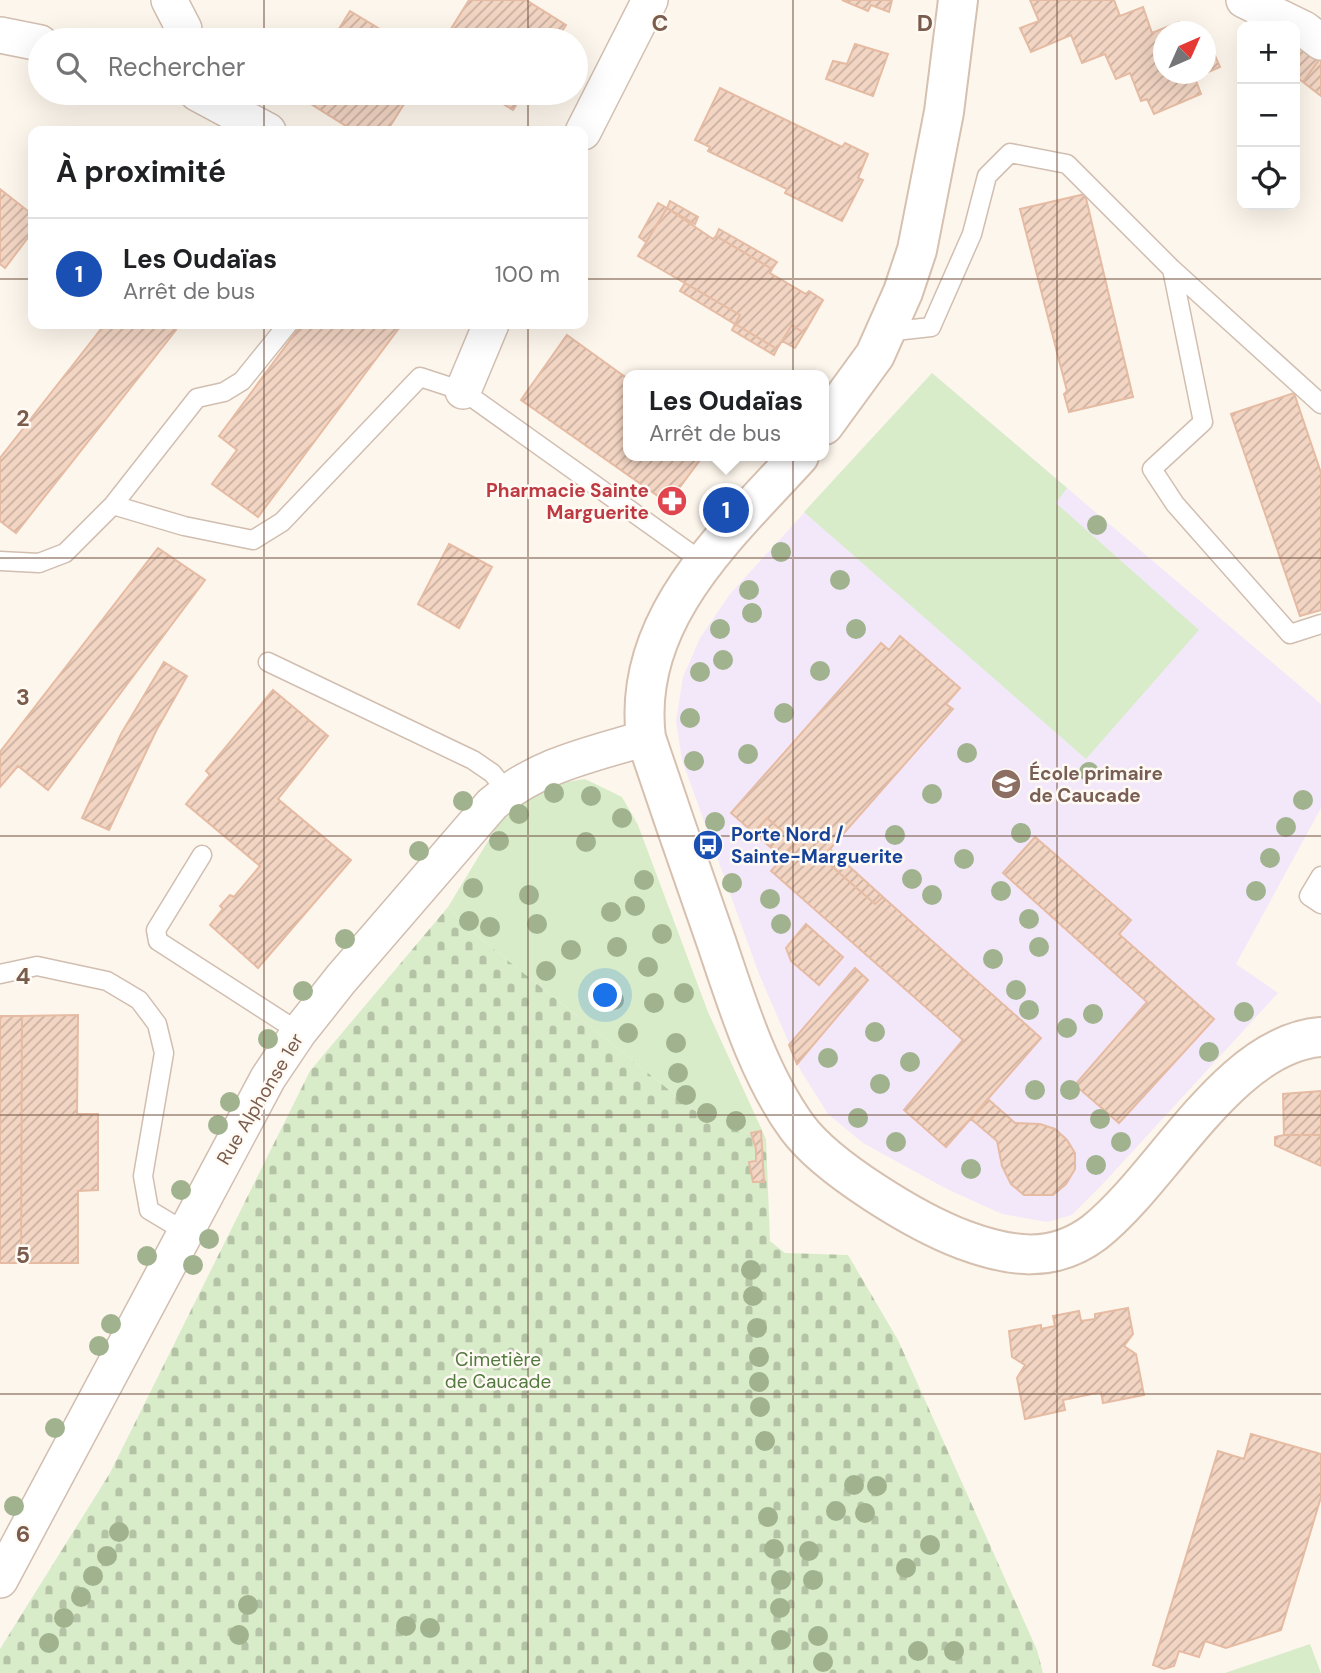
<!DOCTYPE html>
<html lang="fr">
<head>
<meta charset="utf-8">
<style>
  body { margin:0; font-family:"DM Sans",sans-serif; background:#f6f6f6; color:#202124 }
  .controls { position:absolute; right:21px; top:21px; display:grid; overflow:hidden; border-radius:14px; box-shadow:0 7px 28px #0002 }
  .controls button { width:63px; height:63px; display:grid; place-items:center; padding:0; border:0; border-bottom:2px solid #e0e0e0; background:#fff; color:#202124; font:35px sans-serif }
  .compass { position:absolute; left:1153px; top:21px; width:63px; height:63px; border-radius:50%; background:#fff; box-shadow:0 7px 28px #0002; rotate:45deg }
  .you { position:absolute; left:606px; top:996px; width:24px; height:24px; margin:-18px; border:5px solid #fff; border-radius:50%; background:#1a73e8; box-shadow:0 0 0 10px #1a73e833 }
  .badge { display:grid; place-items:center; width:46px; height:46px; border-radius:50%; background:#d93025; color:#fff; font-size:23px; font-weight:700 }
  .pin { position:absolute; translate:-50% -50%; border:4px solid #fff; box-shadow:0 2px 7px #0006 }
  .popup { position:absolute; left:623px; top:370px; width:206px; height:91px; box-sizing:border-box; display:grid; place-content:center; border-radius:14px; background:#fff; filter:drop-shadow(0 2px 5px #0005); font-size:23px; white-space:nowrap; color:#757577 }
  .popup b { font-size:26px; color:#202124 }
  .popup::after { content:''; position:absolute; left:50%; top:100%; margin-left:-14px; border:14px solid transparent; border-top-color:#fff }
  .list { margin:0; padding:0; list-style:none }
  h2 { display:flex; justify-content:space-between; align-items:center; height:91px; margin:0; padding:0 28px; font-size:30px }
  h2 small { font-size:23px; font-weight:400; color:#757577 }
  .list li { display:grid; grid-template-columns:46px 1fr auto; gap:21px; align-items:center; box-sizing:border-box; height:112px; padding:0 28px; border-top:2px solid #e0e0e0 }
  .list b { display:block; font-size:26px; white-space:nowrap }
  .list p { margin:0; font-size:23px; white-space:nowrap; color:#757577 }
  .list em { font-size:23px; font-style:normal; color:#757577 }
  .icon { flex:none; width:38px; height:38px; fill:none; stroke:currentColor; stroke-width:2; stroke-linecap:round; stroke-linejoin:round }
  .map { position:relative; flex:none; width:1321px; height:1673px; overflow:hidden }
  .search { position:absolute; background:#fff; box-shadow:0 7px 28px #0002; left:28px; top:28px; width:560px; height:77px; display:flex; align-items:center; gap:18px; box-sizing:border-box; padding:0 24px; border-radius:38px; color:#757577; font-size:26px }
  .panel { position:absolute; background:#fff; box-shadow:0 7px 28px #0002; left:28px; top:126px; width:560px; height:203px; border-radius:14px }
  .map>svg:first-child { display:block }
  .education { fill:#f3e8fa }
  .cemetery { fill:url(#cemetery-stones) }
  .park { fill:#d8ecc9 }
  .building { fill:url(#building-hatch); stroke:#e6bba3; stroke-width:2 }
  .lines { fill:none; stroke-linecap:round; stroke-linejoin:round }
  .lane-casing { stroke:#d1beb0; stroke-width:21 }
  .street-casing { stroke:#d1beb0; stroke-width:38 }
  .secondary-casing { stroke:#d6c0b0; stroke-width:42 }
  .lane { stroke:#fff; stroke-width:18 }
  .street { stroke:#fff; stroke-width:35 }
  .secondary { stroke:#fff; stroke-width:38 }
  .tree { fill:#a0b28e }
  .grid { fill:none; stroke:#7a5c4d; stroke-width:2; stroke-opacity:0.55 }
  .labels { text-anchor:middle; dominant-baseline:central; stroke-width:5; stroke-linejoin:round; paint-order:stroke }
  .health-label { font-size:19px; font-weight:bold; fill:#be3a42; stroke:#fffaf3; text-anchor:end }
  .education-label { font-size:19px; font-weight:bold; fill:#785e54; stroke:#fffaf3; text-anchor:start }
  .transit-label { font-size:19px; font-weight:bold; fill:#164399; stroke:#fffaf3; text-anchor:start }
  .street-label { font-size:19px; fill:#7a5c4d; stroke:#fffaf3 }
  .park-label { font-size:19px; fill:#537a41; stroke:#fffaf3 }
  .grid-label { font-size:23px; text-anchor:middle; font-weight:bold; fill:#7a5c4d; stroke:#fffaf3; stroke-width:5; stroke-linejoin:round; paint-order:stroke }
</style>
</head>
<body>
<div class="map">
<svg width="1321" height="1673" viewBox="0 0 1321 1673">
  <defs>
    <pattern id="cemetery-stones" width="16" height="16" patternUnits="userSpaceOnUse" patternTransform="scale(1.75)"><rect width="16" height="16" fill="#d8ecc9"/><path d="M2 7V4a2 2 0 0 1 4 0v3zM10 15v-3a2 2 0 0 1 4 0v3z" fill="#b4c2a5"/></pattern>
    <pattern id="building-hatch" width="6" height="6" patternUnits="userSpaceOnUse" patternTransform="scale(1.75)"><rect width="6" height="6" fill="#f3d5c3"/><path d="M-1 1l2-2M0 6l6-6M5 7l2-2" fill="none" stroke="#cab0a1"/></pattern>
  </defs>
  <rect width="100%" height="100%" fill="#fdf6ec"/>
  <path class="education" d="M932,373L1321,704V808L1236,964L1278,993L1100,1187L1072,1215L1047,1222L1002,1214L945,1188L863,1143L828,1114L801,1071L759,974L682,760L676,721L683,677L700,638L730,594Z"/>
  <path class="cemetery" d="M448,907L475,934L703,1117L766,1139L770,1241L785,1253L848,1255L898,1340L1037,1650L1043,1673H0V1649L110,1473L310,1071Z"/>
  <path class="park" d="M932,373L1067,488L1056,503L1199,630L1086,759L804,512Z
    M585,779L622,797L638,825L708,1012L766,1139L703,1117L475,934L448,907L505,813L542,786Z
    M1310,1644L1321,1673H1225Z"/>
  <path class="building" d="M469,0H526L566,25L556,40H444Z
    M842,0H892L889,12L871,5L868,11Z
    M1030,0H1114L1120,16L1143,7L1152,33L1179,22L1183,32H1164V74H1205L1195,78L1201,94L1154,114L1147,99L1141,101L1130,73L1116,79L1105,54L1082,63L1071,35L1031,52L1020,28L1039,21Z
    M350,11L398,40H332Z
    M1302,37L1321,57L1303,82L1295,76V50Z
    M1208,40L1220,67L1206,73V41Z
    M855,44L888,54L873,96L826,79L833,61L847,64Z
    M1321,57V96L1303,82Z
    M720,88L842,147L845,143L868,154L858,178L863,180L842,221L785,193L787,189L708,151L710,147L695,140Z
    M300,93H411L387,131H354L298,96Z
    M485,93H524L513,110Z
    M0,189L33,215V231L5,268L0,264Z
    M1085,194L1133,397L1069,412L1064,394L1067,391L1020,209Z
    M670,201L698,217L695,224L667,208Z
    M658,203L667,208L646,242L639,237Z
    M667,208L713,239L716,236L772,269L770,273L806,294L809,291L823,300L804,333L792,325L777,349L735,324L740,315L638,256Z
    M719,229L777,262L772,269L716,236Z
    M685,283L740,315L735,324L680,291Z
    M105,324H169L176,330L16,533L0,521V458Z
    M302,324H402L258,517L212,484L237,450L219,436Z
    M735,324L777,349L774,355L732,330Z
    M792,325L804,333L795,348L782,341Z
    M567,335L628,379V456H703L668,503L521,400Z
    M1294,393L1321,473V610L1300,616L1231,414Z
    M449,544L492,567L459,628L418,604Z
    M158,548L205,580L48,790L18,766L0,787V752Z
    M900,636L960,688L946,704L953,709L822,858L875,904L883,897L1041,1038L946,1147L904,1110L963,1040L771,871L796,843L767,818L754,833L731,813L881,643L889,650Z
    M164,662L187,676L156,731L109,830L82,818L121,734Z
    M273,690L328,736L278,799L351,860L258,968L210,925L223,909L220,906L230,895L234,897L260,866L186,804L210,775L206,771Z
    M767,818L796,843L783,858L754,833Z
    M1035,837L1131,920L1119,934L1214,1019L1119,1123L1075,1085L1147,1002L1003,873Z
    M830,849L883,897L875,904L822,858Z
    M806,924L843,957L819,985L791,961L786,948Z
    M855,968L868,980L797,1064L789,1045Z
    M78,1015L77,1114H98V1190L78,1191V1263H21L22,1016Z
    M0,1016H22L21,1263H0Z
    M1321,1091V1135H1284L1283,1094Z
    M988,1099L1015,1123L1040,1124L1055,1129L1067,1140L1075,1153V1169L1066,1184L1053,1195H1024L1011,1184L1002,1166L997,1141L971,1119Z
    M761,1131L764,1182H753L749,1162L756,1161V1149L751,1133Z
    M1284,1135H1321V1166L1275,1145V1137Z
    M1128,1308L1133,1334L1124,1346L1136,1354L1144,1395L1103,1403L1101,1392L1063,1400L1065,1410L1025,1419L1017,1378L1025,1365L1012,1357L1009,1331L1041,1325V1329L1055,1326L1053,1316L1079,1311L1081,1321L1095,1319V1314Z
    M1251,1434L1321,1454V1497L1281,1630L1226,1648L1205,1641L1199,1657L1179,1651L1174,1666L1164,1669L1153,1665L1218,1451L1244,1459Z"/>
  <g class="lines">
    <g class="lane-casing">
      <path id="lane" d="M1172,269L1203,422L1152,469L1175,504L1290,634L1321,624
        M886,332L931,327L972,234L987,176L1010,153L1067,164L1172,269L1321,404
        M113,505L197,398L224,392L242,381L288,324
        M0,561L39,563L65,553L113,505L184,526L253,540L282,522L420,377L463,391L704,563
        M268,662L473,760L492,773L507,791
        M202,855L156,930L158,941L299,1032
        M1321,876L1309,896L1321,904
        M0,974L37,966L107,981L139,1000L157,1024L164,1053L143,1176L149,1210L184,1231"/>
    </g>
    <g class="street-casing">
      <path id="street" d="M169,0L184,29V40
        M1244,0L1304,29L1321,42
        M0,35L40,43
        M197,93L268,131
        M583,132L650,0
        M463,391L491,324
        M0,1580L268,1078L299,1032L341,979L492,804C538,765 589,755 646,738"/>
    </g>
    <g class="secondary-casing">
      <path id="secondary" d="M824,425L875,355L903,292L917,250L944,112L958,0
        M799,456C726,536 631,620 646,738C669,806 692,873 716,941C737,1003 758,1073 797,1127C827,1168 916,1222 964,1240C1010,1257 1053,1264 1095,1232C1164,1177 1229,1044 1321,1037"/>
    </g>
    <use href="#lane" class="lane"/>
    <use href="#street" class="street"/>
    <use href="#secondary" class="secondary"/>
  </g>
  <g class="tree">
    <circle cx="1097" cy="525" r="10"/>
    <circle cx="781" cy="552" r="10"/>
    <circle cx="840" cy="580" r="10"/>
    <circle cx="749" cy="590" r="10"/>
    <circle cx="752" cy="613" r="10"/>
    <circle cx="720" cy="629" r="10"/>
    <circle cx="856" cy="629" r="10"/>
    <circle cx="723" cy="660" r="10"/>
    <circle cx="820" cy="671" r="10"/>
    <circle cx="700" cy="672" r="10"/>
    <circle cx="784" cy="713" r="10"/>
    <circle cx="690" cy="718" r="10"/>
    <circle cx="967" cy="753" r="10"/>
    <circle cx="748" cy="754" r="10"/>
    <circle cx="694" cy="761" r="10"/>
    <circle cx="1089" cy="772" r="10"/>
    <circle cx="554" cy="793" r="10"/>
    <circle cx="932" cy="794" r="10"/>
    <circle cx="591" cy="796" r="10"/>
    <circle cx="1303" cy="800" r="10"/>
    <circle cx="463" cy="801" r="10"/>
    <circle cx="519" cy="814" r="10"/>
    <circle cx="622" cy="818" r="10"/>
    <circle cx="715" cy="822" r="10"/>
    <circle cx="1286" cy="827" r="10"/>
    <circle cx="1021" cy="833" r="10"/>
    <circle cx="895" cy="835" r="10"/>
    <circle cx="499" cy="841" r="10"/>
    <circle cx="586" cy="842" r="10"/>
    <circle cx="419" cy="851" r="10"/>
    <circle cx="1270" cy="858" r="10"/>
    <circle cx="964" cy="859" r="10"/>
    <circle cx="912" cy="879" r="10"/>
    <circle cx="644" cy="880" r="10"/>
    <circle cx="732" cy="883" r="10"/>
    <circle cx="473" cy="888" r="10"/>
    <circle cx="1001" cy="891" r="10"/>
    <circle cx="1256" cy="891" r="10"/>
    <circle cx="529" cy="895" r="10"/>
    <circle cx="932" cy="895" r="10"/>
    <circle cx="770" cy="899" r="10"/>
    <circle cx="635" cy="906" r="10"/>
    <circle cx="611" cy="912" r="10"/>
    <circle cx="1029" cy="919" r="10"/>
    <circle cx="469" cy="921" r="10"/>
    <circle cx="537" cy="924" r="10"/>
    <circle cx="781" cy="924" r="10"/>
    <circle cx="490" cy="927" r="10"/>
    <circle cx="662" cy="934" r="10"/>
    <circle cx="345" cy="939" r="10"/>
    <circle cx="617" cy="947" r="10"/>
    <circle cx="1039" cy="947" r="10"/>
    <circle cx="571" cy="950" r="10"/>
    <circle cx="993" cy="959" r="10"/>
    <circle cx="648" cy="967" r="10"/>
    <circle cx="546" cy="971" r="10"/>
    <circle cx="1016" cy="990" r="10"/>
    <circle cx="303" cy="991" r="10"/>
    <circle cx="684" cy="993" r="10"/>
    <circle cx="614" cy="1000" r="10"/>
    <circle cx="654" cy="1003" r="10"/>
    <circle cx="1029" cy="1010" r="10"/>
    <circle cx="1244" cy="1012" r="10"/>
    <circle cx="1093" cy="1014" r="10"/>
    <circle cx="1067" cy="1028" r="10"/>
    <circle cx="875" cy="1032" r="10"/>
    <circle cx="628" cy="1033" r="10"/>
    <circle cx="268" cy="1039" r="10"/>
    <circle cx="676" cy="1043" r="10"/>
    <circle cx="1209" cy="1052" r="10"/>
    <circle cx="828" cy="1058" r="10"/>
    <circle cx="910" cy="1062" r="10"/>
    <circle cx="678" cy="1073" r="10"/>
    <circle cx="880" cy="1084" r="10"/>
    <circle cx="1035" cy="1090" r="10"/>
    <circle cx="1070" cy="1090" r="10"/>
    <circle cx="686" cy="1095" r="10"/>
    <circle cx="230" cy="1102" r="10"/>
    <circle cx="707" cy="1113" r="10"/>
    <circle cx="858" cy="1118" r="10"/>
    <circle cx="1100" cy="1119" r="10"/>
    <circle cx="736" cy="1121" r="10"/>
    <circle cx="218" cy="1125" r="10"/>
    <circle cx="896" cy="1142" r="10"/>
    <circle cx="1121" cy="1142" r="10"/>
    <circle cx="1096" cy="1165" r="10"/>
    <circle cx="971" cy="1169" r="10"/>
    <circle cx="181" cy="1190" r="10"/>
    <circle cx="209" cy="1239" r="10"/>
    <circle cx="147" cy="1256" r="10"/>
    <circle cx="193" cy="1265" r="10"/>
    <circle cx="751" cy="1270" r="10"/>
    <circle cx="753" cy="1296" r="10"/>
    <circle cx="111" cy="1324" r="10"/>
    <circle cx="757" cy="1328" r="10"/>
    <circle cx="99" cy="1346" r="10"/>
    <circle cx="759" cy="1357" r="10"/>
    <circle cx="759" cy="1382" r="10"/>
    <circle cx="760" cy="1407" r="10"/>
    <circle cx="55" cy="1428" r="10"/>
    <circle cx="765" cy="1441" r="10"/>
    <circle cx="854" cy="1485" r="10"/>
    <circle cx="877" cy="1486" r="10"/>
    <circle cx="14" cy="1506" r="10"/>
    <circle cx="836" cy="1511" r="10"/>
    <circle cx="865" cy="1513" r="10"/>
    <circle cx="768" cy="1517" r="10"/>
    <circle cx="119" cy="1532" r="10"/>
    <circle cx="930" cy="1545" r="10"/>
    <circle cx="774" cy="1549" r="10"/>
    <circle cx="809" cy="1551" r="10"/>
    <circle cx="107" cy="1556" r="10"/>
    <circle cx="906" cy="1568" r="10"/>
    <circle cx="93" cy="1576" r="10"/>
    <circle cx="781" cy="1580" r="10"/>
    <circle cx="813" cy="1580" r="10"/>
    <circle cx="81" cy="1597" r="10"/>
    <circle cx="248" cy="1605" r="10"/>
    <circle cx="780" cy="1608" r="10"/>
    <circle cx="64" cy="1618" r="10"/>
    <circle cx="406" cy="1626" r="10"/>
    <circle cx="430" cy="1628" r="10"/>
    <circle cx="239" cy="1635" r="10"/>
    <circle cx="818" cy="1636" r="10"/>
    <circle cx="781" cy="1640" r="10"/>
    <circle cx="49" cy="1643" r="10"/>
    <circle cx="918" cy="1651" r="10"/>
    <circle cx="954" cy="1651" r="10"/>
    <circle cx="823" cy="1662" r="10"/>
  </g>
  <path class="grid" d="M264,0V40M528,0V40M793,0V1673M1057,0V1673M264,93V131M528,93V131M0,279H33M583,279H1321M264,324V1673M528,324V1673M0,558H1321M0,836H1321M0,1115H1321M0,1394H1321"/>
  <defs>
    <g id="pharmacy-disc" transform="scale(1.575)"><circle r="9.5" fill="#e0444e" stroke="#fffaf3"/><path d="M-2-6h4v4h4v4h-4v4h-4v-4h-4v-4h4Z" fill="#fff"/></g>
    <g id="school-disc" transform="scale(1.575)"><circle r="9.5" fill="#8d6e63" stroke="#fffaf3"/><path d="M0-5L7-2L0 1L-7-2ZM-4 1L0 2.5L4 1V4Q0 6-4 4Z" fill="#fff"/></g>
    <g id="bus-disc" transform="scale(1.575)"><circle r="9.5" fill="#1a4fb4" stroke="#fffaf3"/><path d="M-5-6H5V4H4V6H2V4H-2V6H-4V4H-5ZM-3.5-4V0h7V-4ZM-3.5 1.2v1.5H-2V1.2ZM2 1.2v1.5H3.5V1.2Z" fill="#fff"/></g>
  </defs>
  <g fill-rule="evenodd">
    <use href="#pharmacy-disc" x="672" y="501"/>
    <use href="#school-disc" x="1006" y="784"/>
    <use href="#bus-disc" x="708" y="845"/>
  </g>
  <g class="labels">
    <g class="health-label">
      <text x="649" y="490">Pharmacie Sainte<tspan x="649" dy="22">Marguerite</tspan></text>
    </g>
    <g class="education-label">
      <text x="1029" y="773">École primaire<tspan x="1029" dy="22">de Caucade</tspan></text>
    </g>
    <g class="transit-label">
      <text x="731" y="834">Porte Nord /<tspan x="731" dy="22">Sainte-Marguerite</tspan></text>
    </g>
    <g class="street-label">
      <text transform="translate(260 1099) rotate(-59)">Rue Alphonse 1er</text>
    </g>
    <g class="park-label">
      <text x="498" y="1359">Cimetière<tspan x="498" dy="22">de Caucade</tspan></text>
    </g>
  </g>
  <g class="grid-label">
    <text x="660" y="31">C</text>
    <text x="925" y="31">D</text>
    <text x="23" y="426">2</text>
    <text x="23" y="705">3</text>
    <text x="23" y="984">4</text>
    <text x="23" y="1263">5</text>
    <text x="23" y="1542">6</text>
  </g>
</svg>
<div class="controls">
<button>+</button>
<button>−</button>
<button><svg class="icon" aria-label="locate" viewBox="0 0 24 24"><circle cx="12" cy="12" r="6"/><path d="M12 2v4M12 18v4M2 12h4M18 12h4"/></svg></button>
</div>
<svg class="compass" viewBox="-18 -18 36 36"><path d="M0-13l5 13h-10z" fill="#e53935"/><path d="M0 13l5-13h-10z" fill="#757577"/></svg>
<div class="you"></div>
<div class="pin badge" style="left:726px;top:510px;background:#1a4fb4">1</div>
<div class="popup"><b>Les Oudaïas</b>Arrêt de bus</div>
<div class="search"><svg class="icon" aria-label="search" viewBox="0 0 24 24"><circle cx="10" cy="10" r="6"/><path d="M15 15l6 6"/></svg>Rechercher</div>
<section class="panel">
<h2>À proximité<small></small></h2>
<ul class="list">
<li><span class="badge" style="background:#1a4fb4">1</span><div><b>Les Oudaïas</b><p>Arrêt de bus</p></div><em>100 m</em></li>
</ul>
</section>
</div>
</body>
</html>
